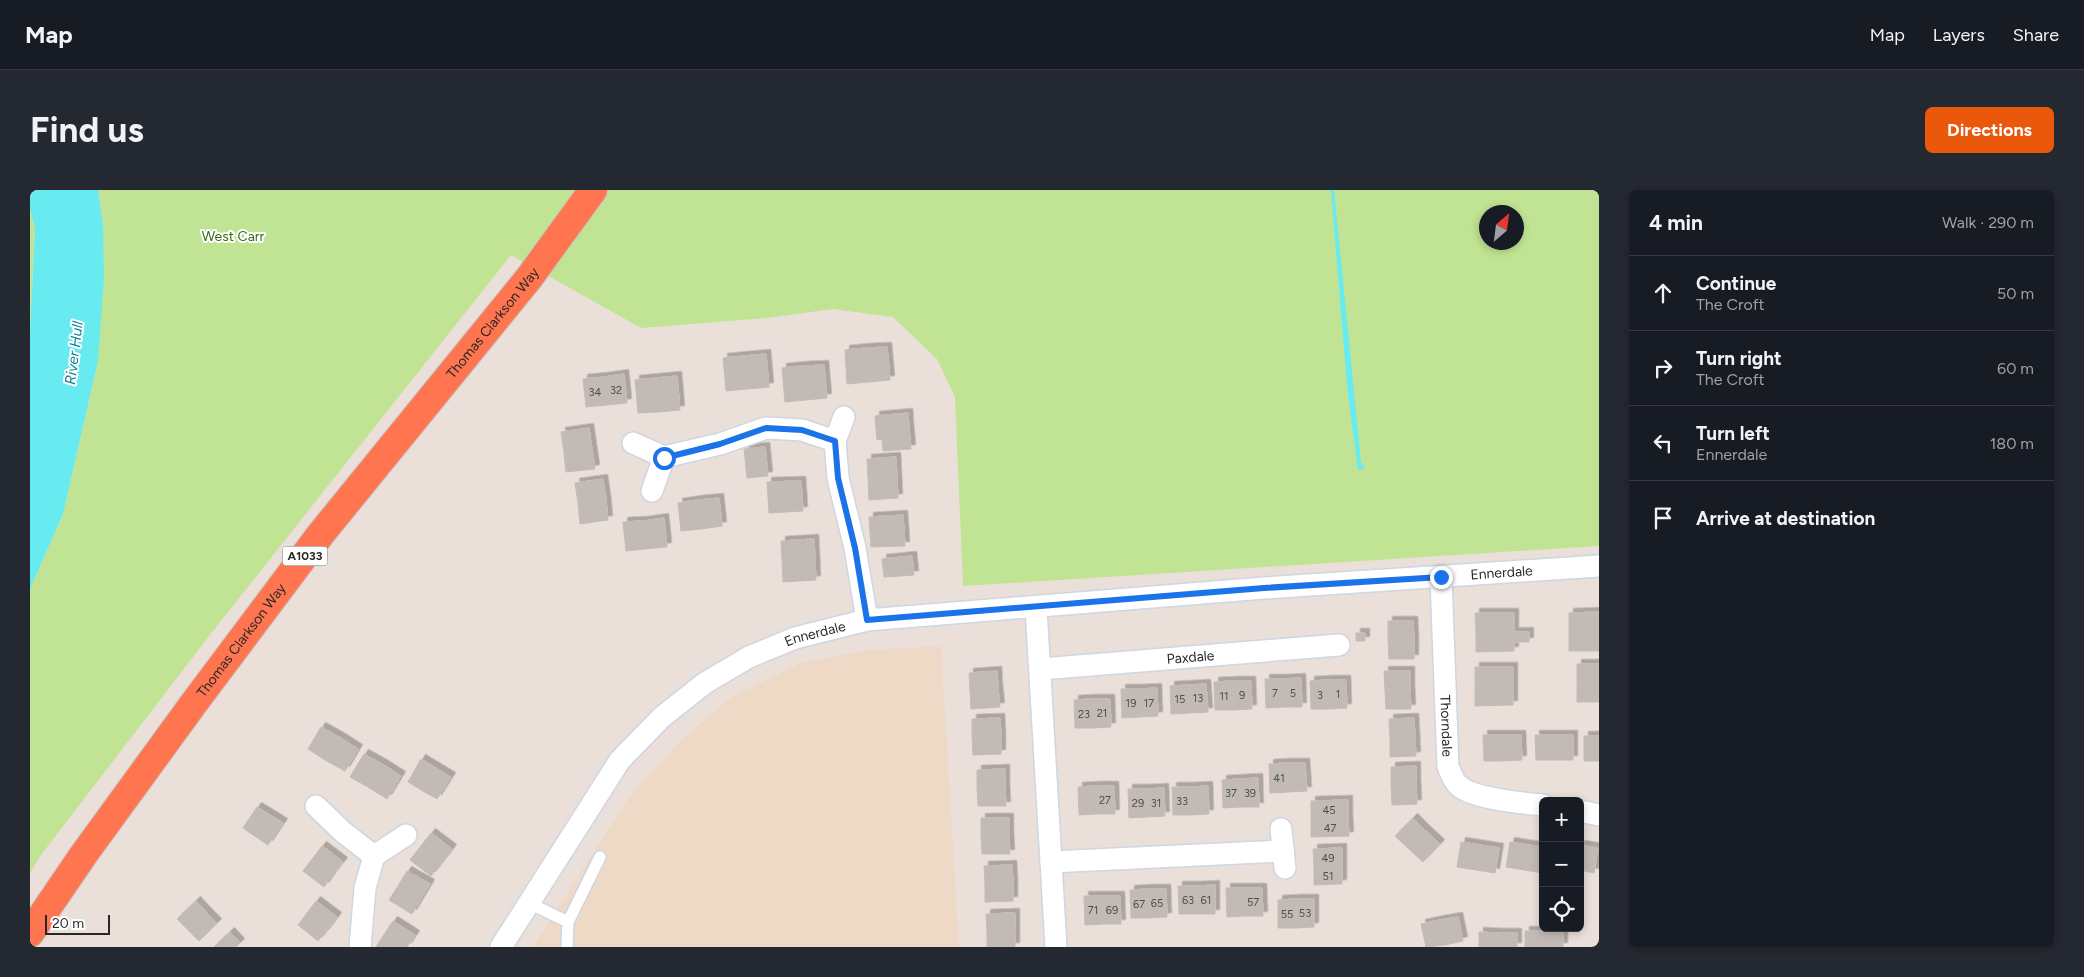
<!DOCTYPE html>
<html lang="en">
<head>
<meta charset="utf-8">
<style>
  body { margin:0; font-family:Figtree,sans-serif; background:#242831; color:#f1f3f6 }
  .controls { position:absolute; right:15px; bottom:15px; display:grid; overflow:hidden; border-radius:8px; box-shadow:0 2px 8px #0003 }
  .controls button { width:45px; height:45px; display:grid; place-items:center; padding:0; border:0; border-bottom:1px solid #363941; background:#171b24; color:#f1f3f6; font:25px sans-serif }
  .compass { position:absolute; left:1449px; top:15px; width:45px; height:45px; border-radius:50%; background:#171b24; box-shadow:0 2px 8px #0003; rotate:28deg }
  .scale { position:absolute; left:15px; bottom:12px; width:65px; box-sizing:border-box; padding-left:5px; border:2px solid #282828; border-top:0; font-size:14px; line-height:18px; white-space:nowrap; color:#282828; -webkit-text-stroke:4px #fff; paint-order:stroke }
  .stop { position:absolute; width:15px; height:15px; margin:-11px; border:4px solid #1a73e8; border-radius:50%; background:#fff }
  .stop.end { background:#1a73e8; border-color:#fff; box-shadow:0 1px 5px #0008 }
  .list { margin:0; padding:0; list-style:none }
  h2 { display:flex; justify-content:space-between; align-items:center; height:65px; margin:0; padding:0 20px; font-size:21px }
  h2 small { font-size:16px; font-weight:400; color:#9ea1a6 }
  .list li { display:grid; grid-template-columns:32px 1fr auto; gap:15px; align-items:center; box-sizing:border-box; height:75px; padding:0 20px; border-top:1px solid #363941 }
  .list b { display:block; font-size:19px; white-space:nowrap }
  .list p { margin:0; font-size:16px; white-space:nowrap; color:#9ea1a6 }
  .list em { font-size:16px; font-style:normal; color:#9ea1a6 }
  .icon { flex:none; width:28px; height:28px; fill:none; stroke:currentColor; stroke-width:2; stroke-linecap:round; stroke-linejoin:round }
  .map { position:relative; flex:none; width:1569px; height:757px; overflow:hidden; border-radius:8px }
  header { display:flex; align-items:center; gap:30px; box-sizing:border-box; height:70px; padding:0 25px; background:#171b24; border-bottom:1px solid #363941 }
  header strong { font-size:24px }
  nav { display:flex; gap:28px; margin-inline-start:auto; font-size:18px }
  .intro { display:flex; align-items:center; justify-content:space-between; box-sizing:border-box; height:120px; padding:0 30px }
  h1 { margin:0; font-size:35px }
  .button { padding:12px 22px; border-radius:8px; background:#ea580c; color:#fff; font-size:18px; font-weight:700 }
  main { display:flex; gap:30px; padding:0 30px }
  aside { flex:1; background:#171b24; border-radius:8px; box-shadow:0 2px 8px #0003 }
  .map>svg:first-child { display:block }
  .education { fill:#eed9c7 }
  .green { fill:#c0e493; fill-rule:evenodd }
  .water { fill:#67ebf1 }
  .building { fill:#c2bbb5; stroke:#c6bbb3; filter:url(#shadow) }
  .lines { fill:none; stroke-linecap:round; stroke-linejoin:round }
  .lane-casing { stroke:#ced6e2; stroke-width:14 }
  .street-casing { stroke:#ced6e2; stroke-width:24 }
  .highway-casing { stroke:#c3c3c3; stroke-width:30 }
  .lane { stroke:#fff; stroke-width:11 }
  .street { stroke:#fff; stroke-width:21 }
  .highway { stroke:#ff7550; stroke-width:28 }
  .route { stroke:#1a73e8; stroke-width:6 }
  .labels { text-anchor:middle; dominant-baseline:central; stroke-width:4; stroke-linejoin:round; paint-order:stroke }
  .number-label { font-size:11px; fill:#4e4d4b }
  .shield { fill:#fff; stroke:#686868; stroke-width:1 }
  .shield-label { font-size:12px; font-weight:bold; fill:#282828 }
  .park-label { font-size:14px; fill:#396617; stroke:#fff }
  .street-label { font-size:14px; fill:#282828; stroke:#fff }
  .water-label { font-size:15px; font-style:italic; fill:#098293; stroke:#fff }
</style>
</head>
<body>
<header>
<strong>Map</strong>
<nav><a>Map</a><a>Layers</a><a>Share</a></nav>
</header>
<div class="intro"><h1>Find us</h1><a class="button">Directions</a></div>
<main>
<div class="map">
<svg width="1569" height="757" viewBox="0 0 1569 757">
  <defs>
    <filter id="shadow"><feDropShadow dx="4.5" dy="-4.5" stdDeviation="0" flood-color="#0004"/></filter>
  </defs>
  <rect width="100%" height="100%" fill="#ebdfd9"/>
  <path class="education" d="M911,456L929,757H503L603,601L653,549L701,507L771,473L839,460Z"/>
  <path class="green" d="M68,0H1569V356L933,396L925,207L907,169L863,127L803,119L737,128L611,138L481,65L179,446L11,665L0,683V399L33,324L68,171L73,34ZM1456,22H1486V52H1456Z
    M0,19L5,39L0,142Z"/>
  <path class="water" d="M0,0H68L73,34L74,88L68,171L33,324L0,399V142L5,39L0,19Z
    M1301,0H1304L1331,272L1335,278L1328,280L1317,196Z"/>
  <path class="building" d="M857,157L860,190L839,192L836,158Z
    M836,158L839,192L817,194L815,160Z
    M736,164L739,197L717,199L714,166Z
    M714,166L717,199L696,201L693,168Z
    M794,175L797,208L776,210L773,176Z
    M773,176L776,210L755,212L752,178Z
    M594,184L597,213L577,215L574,187Z
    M647,186L650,220L629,222L626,188Z
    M574,187L577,215L556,217L553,189Z
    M626,188L629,222L608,223L605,190Z
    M878,223L879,238L846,240L845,226Z
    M559,238L562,259L534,263L531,242Z
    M879,238L881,259L853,261L852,249L847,250L846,240Z
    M735,257L738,286L717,288L714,259Z
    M562,259L565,279L536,282L534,263Z
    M866,267L867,288L838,289L837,269Z
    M867,288L868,308L839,310L838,289Z
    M573,289L576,310L548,313L545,293Z
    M771,291L772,305L738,307L737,292Z
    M772,305L773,321L739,323L738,307Z
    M689,308L692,336L671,339L668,310Z
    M576,310L578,330L550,334L548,313Z
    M668,310L671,339L651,341L648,313Z
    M873,325L874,340L840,342L839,327Z
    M634,328L637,357L616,359L613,331Z
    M613,331L616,359L596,361L593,332Z
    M874,340L875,356L841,357L840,342Z
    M784,349L785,369L752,370L751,351Z
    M882,366L884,385L854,387L852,369Z
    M785,369L786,390L753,392L752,370Z
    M1569,422V441L1539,442V423Z
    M1445,423H1484V442L1446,443Z
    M1358,431H1383L1384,449L1358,450Z
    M1569,441V461H1539V442Z
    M1499,442V452H1484V461L1446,462V443Z
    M1326,443H1335V451H1326Z
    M1384,449V469H1359L1358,450Z
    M1547,474H1569V493H1547Z
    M1445,477H1483V496L1445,497Z
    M967,481L968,499L940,501L939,483Z
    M1354,481H1380V499L1355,500Z
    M1271,488L1272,517H1254L1253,489Z
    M1235,489H1253L1254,517L1236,518Z
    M1298,490L1299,519H1281L1280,491Z
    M1298,490H1316L1317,518L1299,519Z
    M1203,491V520H1185L1184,492Z
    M1203,491H1221L1222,519L1203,520Z
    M1547,493H1569V512H1547Z
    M1176,494L1178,522L1160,523L1158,495Z
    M1158,495L1160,523L1141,524L1140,496Z
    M1483,496V515L1445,516V497Z
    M1127,498L1128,526L1110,527L1109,499Z
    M968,499L970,517L941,519L940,501Z
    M1091,499H1109L1110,527L1092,528Z
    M1380,499L1381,519H1356L1355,500Z
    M1062,509L1063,538H1045L1044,510Z
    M1062,509H1080L1081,537L1063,538Z
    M970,528L971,546H942V529Z
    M1384,528L1385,547L1360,548L1359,529Z
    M291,537L309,547L295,570L278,559Z
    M1453,545H1472V571H1454Z
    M1472,545H1491L1492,570L1472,571Z
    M1505,545H1524V570H1506Z
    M1524,545H1543V570H1524Z
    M942,546H971V564L943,565Z
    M1554,546H1569V571H1554Z
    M309,547L328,559L315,581L295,570Z
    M1385,547L1386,566L1360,567V548Z
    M334,564L352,574L338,597L320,587Z
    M391,569L406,578L393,601L378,592Z
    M1257,573L1258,602L1240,603L1239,574Z
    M1257,573H1275L1277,601L1258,602Z
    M352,574L371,586L357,609L338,597Z
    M1386,576V594L1361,595V577Z
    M406,578L421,587L407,609L393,601Z
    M975,579V598H947V580Z
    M1228,588L1229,617H1211L1210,589Z
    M1210,589L1211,617L1193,618L1192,590Z
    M1386,594L1387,614L1362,615L1361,595Z
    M1066,596H1084L1085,624H1067Z
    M1066,596L1067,624L1049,625L1048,597Z
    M1178,596L1179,624L1161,625L1160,597Z
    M1142,597H1160L1161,625H1143Z
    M947,598H975L976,616H948Z
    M1134,598L1135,626L1117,627L1116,599Z
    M1098,599H1116L1117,627L1099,628Z
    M1318,610V628L1281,629V611Z
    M227,617L240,625L226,647L213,638Z
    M240,625L253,633L238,655L226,647Z
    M951,628H979V646H951Z
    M1318,628L1319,646L1281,647V629Z
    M1383,628L1396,641L1379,659L1365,646Z
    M1396,641L1410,654L1393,672L1379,659Z
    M401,643L422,659L411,673L390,657Z
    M951,646H979L980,664H952Z
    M1431,652L1450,655L1446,680L1427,677Z
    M1480,652L1498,655L1494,680L1476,677Z
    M1450,655L1469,658L1465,683L1446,680Z
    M1498,655L1513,657V683L1494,680Z
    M1550,655L1568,658L1564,683L1550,680Z
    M292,656L313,672L303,684L283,668Z
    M390,657L411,673L401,686L380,670Z
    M1312,658V676L1284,677L1283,659Z
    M283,668L303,684L294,697L273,681Z
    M982,675L983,693L955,694L954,676Z
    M1312,676V694L1284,695V677Z
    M377,681L400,694L391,709L368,696Z
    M983,693V711L955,712V694Z
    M1185,695V724H1167L1166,696Z
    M368,696L391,709L382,724L359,710Z
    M1148,696H1166L1167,724H1149Z
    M1196,698H1214L1215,726L1197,727Z
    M1214,698H1232L1233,726H1215Z
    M1118,699H1136L1137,727L1119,728Z
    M1118,699L1119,728H1101L1100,700Z
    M1054,706H1072L1073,734L1055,735Z
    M1072,706H1090L1091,734H1073Z
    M1266,709H1284V737L1266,738Z
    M1266,709V738H1248V710Z
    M166,711L176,722L158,740L147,729Z
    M286,711L307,727L298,739L277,723Z
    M176,722L187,733L169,751L158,740Z
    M277,723L298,739L288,751L268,735Z
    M985,723V742H957L956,724Z
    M1428,727L1433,751L1415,755L1410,730Z
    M1410,730L1415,755L1396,757L1391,734Z
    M363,731L385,745L377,757H371L353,746Z
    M1495,741H1514V757H1495Z
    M1514,741L1533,742V757H1514Z
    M200,742L210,753L206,757H184Z
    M957,742H985V757H957Z
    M1449,742L1468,743L1467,757H1449Z
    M1468,743H1487V757H1467Z
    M353,746L371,757H346Z"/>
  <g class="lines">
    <g class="lane-casing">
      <path id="lane" d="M499,713L538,732
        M537,757L538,732L570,667"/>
    </g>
    <g class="street-casing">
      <g id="street">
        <path d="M805,251L814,227"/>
        <path d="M603,253L634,267L622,301"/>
        <path d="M634,267L690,254L736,238L772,240L805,251L808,288L825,358L837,430"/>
        <path id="s1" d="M1411,387L1418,577C1421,582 1423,591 1428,595C1442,609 1492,613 1513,615"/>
        <path d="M1006,418L1026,757"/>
        <path id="s2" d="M1011,479L1309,455"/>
        <path d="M286,616L313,642L344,666L335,698L330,757"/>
        <path d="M1550,621L1569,625"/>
        <path d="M1251,639L1255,678"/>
        <path d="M344,666L376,645"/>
        <path d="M1021,672L1253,661"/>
        <path id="s3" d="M471,757L590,570L632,527L675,493L719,467L765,448L837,430L1234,398L1569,376"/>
      </g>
    </g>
    <g class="highway-casing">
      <g id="highway">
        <path id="s4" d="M0,743L54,664L164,513L290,345L499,88L563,0"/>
      </g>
    </g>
    <use href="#lane" class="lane"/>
    <use href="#street" class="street"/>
    <use href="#highway" class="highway"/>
  </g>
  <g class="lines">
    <path class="route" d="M634,268L690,254L736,238L772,240L805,251L808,288L825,358L837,430L1234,398L1411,387"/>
  </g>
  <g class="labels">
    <g class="number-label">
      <text x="586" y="200">32</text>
      <text x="565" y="202">34</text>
      <text x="1245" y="503">7</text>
      <text x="1263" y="503">5</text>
      <text x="1308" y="504">1</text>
      <text x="1212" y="505">9</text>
      <text x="1290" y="505">3</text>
      <text x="1194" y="506">11</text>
      <text x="1168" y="508">13</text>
      <text x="1150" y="509">15</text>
      <text x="1101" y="513">19</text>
      <text x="1119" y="513">17</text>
      <text x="1072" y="523">21</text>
      <text x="1054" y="524">23</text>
      <text x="1249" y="588">41</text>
      <text x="1201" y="603">37</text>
      <text x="1220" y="603">39</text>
      <text x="1075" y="610">27</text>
      <text x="1152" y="611">33</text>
      <text x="1108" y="613">29</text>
      <text x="1126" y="613">31</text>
      <text x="1299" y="620">45</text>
      <text x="1300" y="638">47</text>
      <text x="1298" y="668">49</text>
      <text x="1298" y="686">51</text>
      <text x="1158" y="710">63</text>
      <text x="1176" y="710">61</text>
      <text x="1223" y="712">57</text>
      <text x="1127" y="713">65</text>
      <text x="1109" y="714">67</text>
      <text x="1063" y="720">71</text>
      <text x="1082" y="720">69</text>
      <text x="1275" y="723">53</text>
      <text x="1257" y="724">55</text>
    </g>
    <rect class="shield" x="252.5" y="356.5" width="45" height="19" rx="4"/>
    <g class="shield-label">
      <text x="275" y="366">A1033</text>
    </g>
    <g class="park-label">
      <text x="203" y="46">West Carr</text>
    </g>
    <g class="street-label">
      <text stroke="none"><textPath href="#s4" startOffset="766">Thomas Clarkson Way</textPath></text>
      <text stroke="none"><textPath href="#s3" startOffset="1148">Ennerdale</textPath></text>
      <text stroke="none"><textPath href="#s3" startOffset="458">Ennerdale</textPath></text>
      <text stroke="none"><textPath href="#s4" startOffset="361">Thomas Clarkson Way</textPath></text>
      <text stroke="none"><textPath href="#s2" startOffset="150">Paxdale</textPath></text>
      <text stroke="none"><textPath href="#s1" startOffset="149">Thorndale</textPath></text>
    </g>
    <g class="water-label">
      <text transform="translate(44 163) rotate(-83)">River Hull</text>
    </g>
  </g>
</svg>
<div class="controls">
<button>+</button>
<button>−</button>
<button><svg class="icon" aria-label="locate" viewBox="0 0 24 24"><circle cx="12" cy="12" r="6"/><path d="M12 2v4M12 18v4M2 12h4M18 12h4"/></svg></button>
</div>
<svg class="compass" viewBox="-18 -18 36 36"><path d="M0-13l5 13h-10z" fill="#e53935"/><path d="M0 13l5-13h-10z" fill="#9ea1a6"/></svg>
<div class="scale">20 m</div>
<div class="stop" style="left:634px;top:268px"></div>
<div class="stop end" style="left:1411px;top:387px"></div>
</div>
<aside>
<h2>4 min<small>Walk · 290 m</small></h2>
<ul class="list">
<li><svg class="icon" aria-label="ahead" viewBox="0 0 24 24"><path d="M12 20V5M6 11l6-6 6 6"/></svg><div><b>Continue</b><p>The Croft</p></div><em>50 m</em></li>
<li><svg class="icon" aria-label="right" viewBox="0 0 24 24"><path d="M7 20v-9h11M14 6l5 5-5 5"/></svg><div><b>Turn right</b><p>The Croft</p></div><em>60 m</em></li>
<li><svg class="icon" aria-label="left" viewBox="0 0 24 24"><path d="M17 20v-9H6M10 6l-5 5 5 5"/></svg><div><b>Turn left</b><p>Ennerdale</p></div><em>180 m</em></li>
<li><svg class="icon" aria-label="arrive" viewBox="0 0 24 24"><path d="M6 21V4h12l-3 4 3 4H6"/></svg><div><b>Arrive at destination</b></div></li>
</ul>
</aside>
</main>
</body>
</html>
